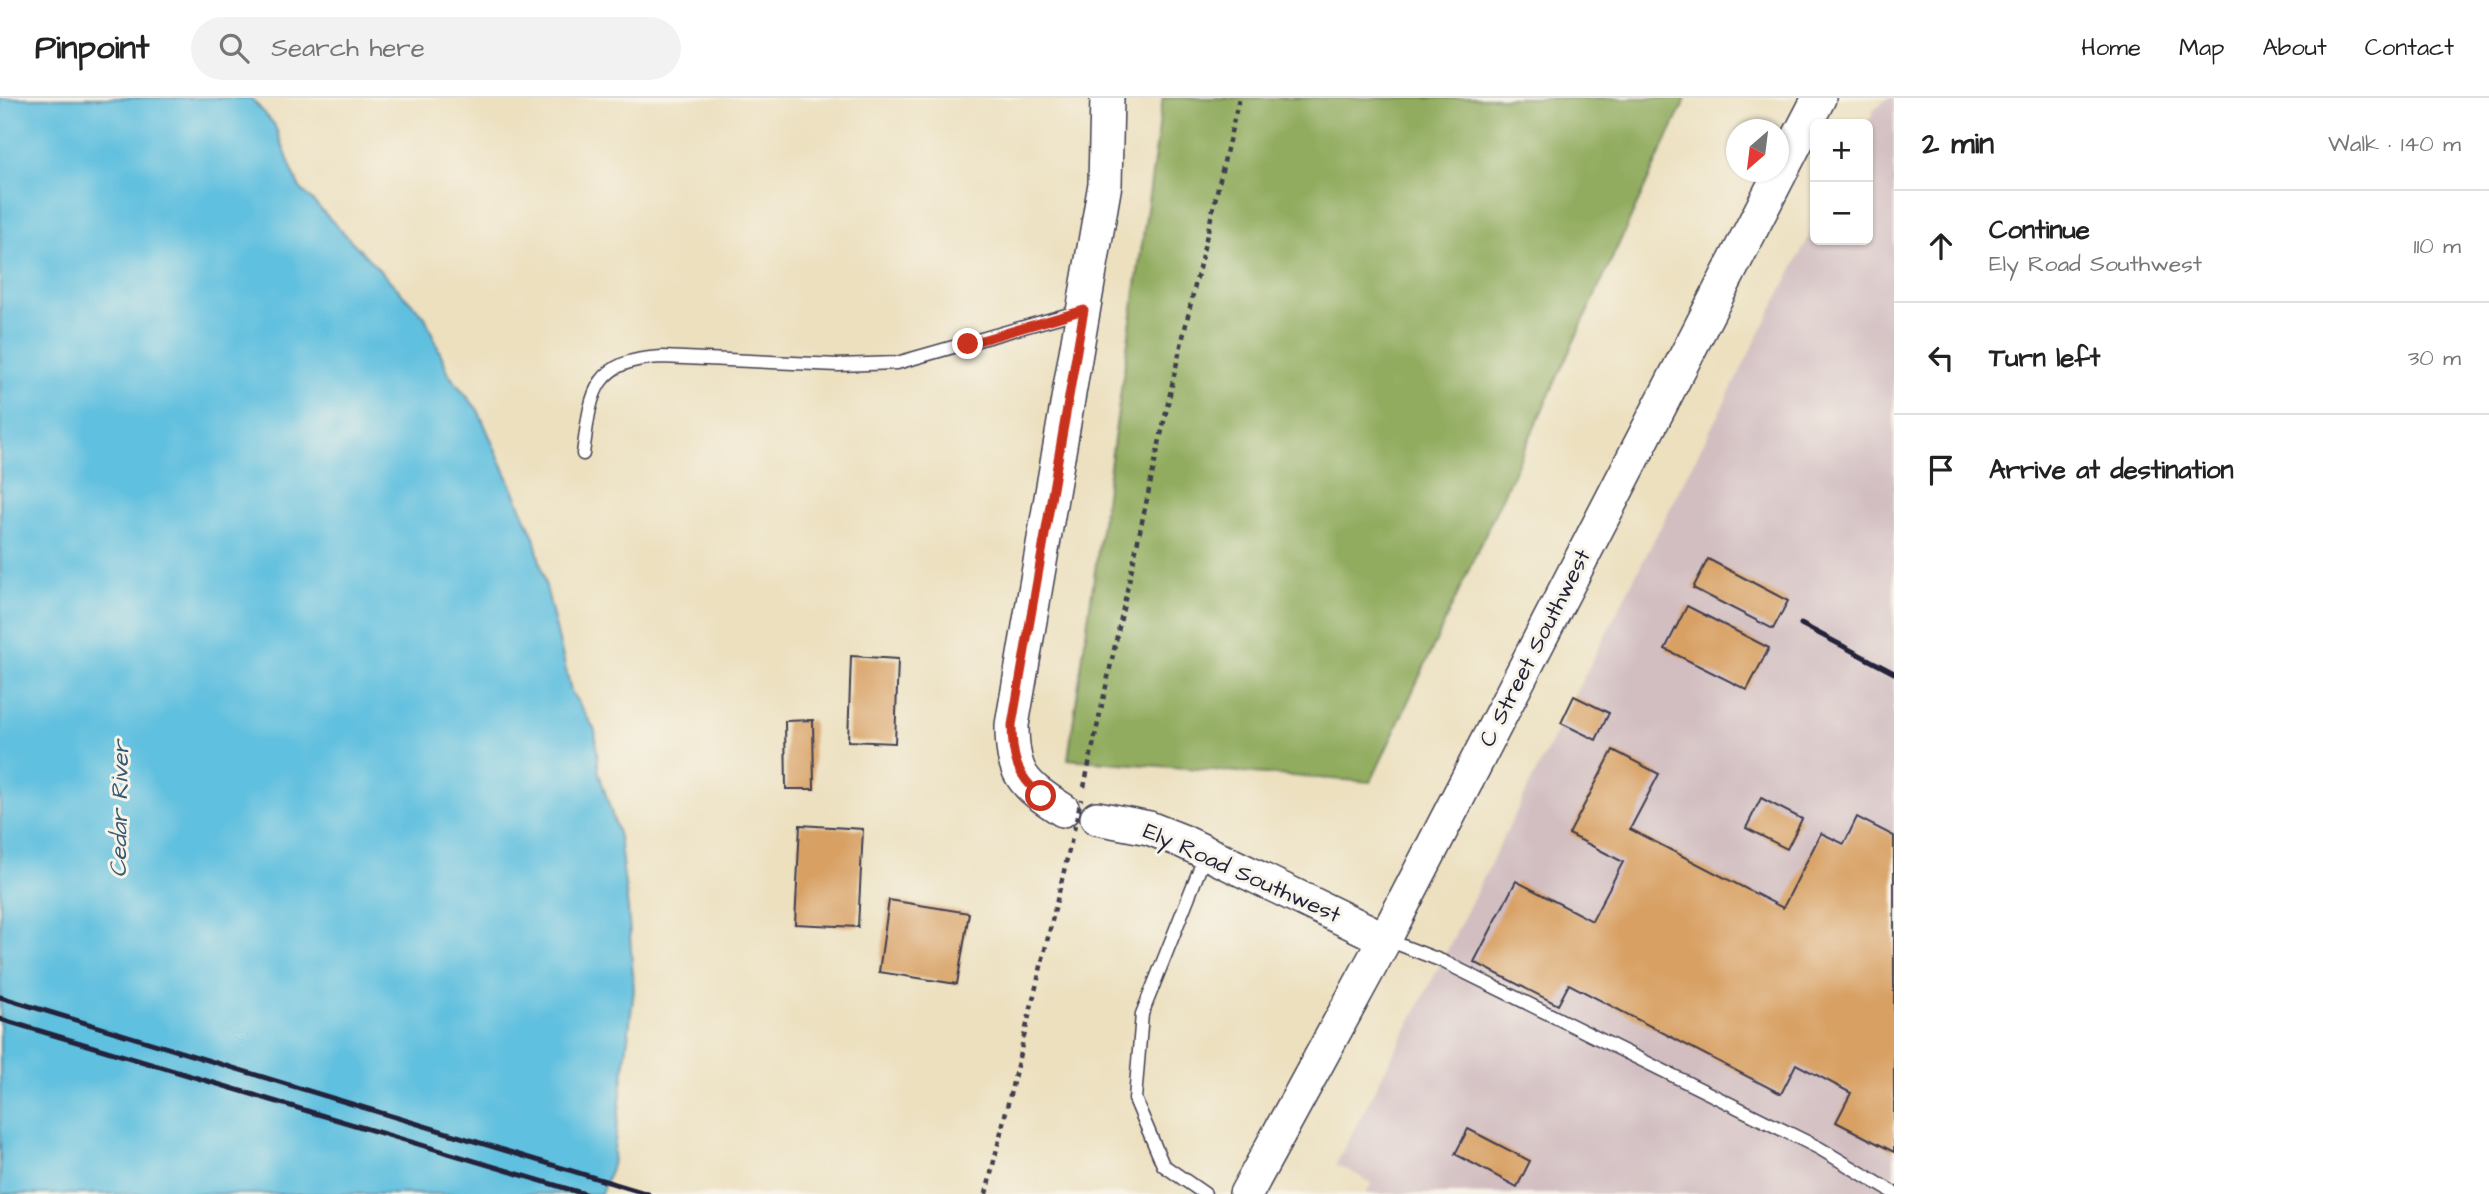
<!DOCTYPE html>
<html lang="en">
<head>
<meta charset="utf-8">
<style>
  body { margin:0; font-family:"Architects Daughter",sans-serif; background:#f2f2f2; color:#222 }
  .controls { position:absolute; right:21px; top:21px; display:grid; overflow:hidden; border-radius:10px; box-shadow:0 2px 5px #0004 }
  .controls button { width:63px; height:63px; display:grid; place-items:center; padding:0; border:0; border-bottom:2px solid #e0e0e0; background:#fff; color:#222; font:35px sans-serif }
  .compass { position:absolute; left:1726px; top:21px; width:63px; height:63px; border-radius:50%; background:#fff; box-shadow:0 2px 5px #0004; rotate:208deg }
  .stop { position:absolute; width:21px; height:21px; margin:-16px; border:5px solid #c8321e; border-radius:50%; background:#fff }
  .stop.end { background:#c8321e; border-color:#fff; box-shadow:0 2px 7px #0008 }
  .list { margin:0; padding:0; list-style:none }
  h2 { display:flex; justify-content:space-between; align-items:center; height:91px; margin:0; padding:0 28px; font-size:30px }
  h2 small { font-size:23px; font-weight:400; color:#767676 }
  .list li { display:grid; grid-template-columns:46px 1fr auto; gap:21px; align-items:center; box-sizing:border-box; height:112px; padding:0 28px; border-top:2px solid #e0e0e0 }
  .list b { display:block; font-size:26px; white-space:nowrap }
  .list p { margin:0; font-size:23px; white-space:nowrap; color:#767676 }
  .list em { font-size:23px; font-style:normal; color:#767676 }
  .icon { flex:none; width:38px; height:38px; fill:none; stroke:currentColor; stroke-width:2; stroke-linecap:round; stroke-linejoin:round }
  .map { position:relative; flex:none; width:1894px; height:1096px; overflow:hidden }
  header { display:flex; align-items:center; gap:42px; box-sizing:border-box; height:98px; padding:0 35px; background:#fff; border-bottom:2px solid #e0e0e0 }
  header strong { font-size:33px }
  nav { display:flex; gap:38px; margin-inline-start:auto; font-size:24px }
  .search { width:490px; height:63px; background:#f2f2f2; display:flex; align-items:center; gap:18px; box-sizing:border-box; padding:0 24px; border-radius:38px; color:#767676; font-size:26px }
  main { display:flex }
  aside { flex:1; background:#fff }
  .map>svg:first-child { display:block }
  .industrial { fill:#d2bec1 }
  .forest { fill:#91ac5f; stroke:#5a674d; stroke-width:2 }
  .water { fill:#61c0df; stroke:#42718d; stroke-width:2 }
  .building { fill:#d8a063 }
  .lines { fill:none; stroke-linecap:round; stroke-linejoin:round }
  .lane-casing { stroke:#403e4f; stroke-width:15 }
  .secondary-casing { stroke:#403e4f; stroke-width:36 }
  .path { stroke:#403e4f; stroke-width:4.5; stroke-dasharray:5 5; stroke-linecap:butt }
  .lane { stroke:#fff; stroke-width:12 }
  .secondary { stroke:#fff; stroke-width:33 }
  .rail { stroke:#22223b; stroke-width:5 }
  .path-bridge { stroke:#403e4f; stroke-width:4.5; stroke-dasharray:5 5; stroke-linecap:butt }
  .route { stroke:#c8321e; stroke-width:9 }
  .labels { text-anchor:middle; dominant-baseline:central; stroke-width:6; stroke-linejoin:round; paint-order:stroke }
  .street-label { font-size:23px; fill:#22223b; stroke:#f7f3e8 }
  .water-label { font-size:24px; font-style:italic; fill:#385974; stroke:#f7f3e8 }
</style>
</head>
<body>
<header>
<strong>Pinpoint</strong>
<div class="search"><svg class="icon" aria-label="search" viewBox="0 0 24 24"><circle cx="10" cy="10" r="6"/><path d="M15 15l6 6"/></svg>Search here</div>
<nav><a>Home</a><a>Map</a><a>About</a><a>Contact</a></nav>
</header>
<main>
<div class="map">
<svg width="1894" height="1096" viewBox="0 0 1894 1096">
  <rect width="100%" height="100%" fill="#f7f3e8"/>
  <filter id="ink" filterUnits="userSpaceOnUse"><feTurbulence type="fractalNoise" baseFrequency=".0143" numOctaves="2"/><feDisplacementMap in="SourceGraphic" scale="14" xChannelSelector="R" yChannelSelector="G"/><feConvolveMatrix kernelMatrix="1 2 1 2 8 2 1 2 1" color-interpolation-filters="sRGB"/></filter>
  <filter id="wash" filterUnits="userSpaceOnUse"><feTurbulence type="fractalNoise" baseFrequency=".00686" numOctaves="4" result="noise"/><feDisplacementMap in="SourceGraphic" scale="28" xChannelSelector="R" yChannelSelector="G"/><feGaussianBlur stdDeviation="1.57" result="paint"/><feColorMatrix in="noise" values="0 0 0 0 0 0 0 0 0 0 0 0 0 0 0 0 0 1.4 0 .05"/><feComposite in="paint" operator="in"/></filter>
  <g filter="url(#wash)">
    <rect width="100%" height="100%" fill="#ece0bf"/>
    <path class="industrial" d="M1889,0H1894V1096H1366L1372,1085L1336,1066L1442,863L1574,598L1815,127V142H1868L1867,26L1875,10Z"/>
    <path class="forest" d="M1163,0H1686L1371,684L1068,661Z"/>
    <path class="water" d="M0,0H251L274,26L299,89L425,219L450,278L478,312L534,439L571,593L595,632L599,675L619,739L628,811L634,892L612,1067L601,1096H0Z"/>
    <g id="blocks">
      <path class="building" d="M1708,461L1788,503L1773,531L1693,490Z
        M1687,508L1769,550L1747,592L1665,551Z
        M851,558L898,561L895,645L848,643Z
        M1574,598L1609,615L1596,642L1561,625Z
        M813,622L814,691H786L785,623Z
        M1613,652L1659,676L1630,731L1783,810L1821,735L1844,746L1857,719L1894,738V1054L1836,1024L1851,995L1796,966L1781,996L1569,886L1558,907L1474,864L1516,783L1592,823L1623,764L1569,736Z
        M1761,700L1802,721L1787,751L1746,730Z
        M800,727L863,731L858,829L795,826Z
        M889,802L969,815L957,886L879,874Z
        M1468,1031L1530,1063L1517,1089L1455,1056Z"/>
    </g>
  </g>
  <g filter="url(#ink)">
    <use href="#blocks" fill-opacity="0" stroke="#403e4f" stroke-width="2"/>
    <g class="lines">
      <g class="lane-casing">
        <path id="lane" d="M583,356C591,297 591,262 662,259L838,267L897,265L1080,213
          M1385,841L1442,863L1819,1050L1894,1095
          M1205,1096L1163,1067L1135,1001L1142,916L1206,755"/>
      </g>
      <g class="secondary-casing">
        <path id="secondary" d="M1063,712C1022,686 1012,676 1012,627L1105,86L1107,0
          M1097,720L1149,730L1182,743L1385,841
          M1246,1096L1385,841L1819,0"/>
      </g>
      <path class="path" d="M1084,689L1175,273L1239,0
        M986,1096L1072,740"/>
      <use href="#lane" class="lane"/>
      <use href="#secondary" class="secondary"/>
      <path class="rail" d="M1801,526L1894,575
        M0,899L648,1096
        M0,921L585,1096"/>
      <path class="path-bridge" d="M1074,732L1081,701"/>
    </g>
  </g>
  <g class="lines" filter="url(#ink)">
    <path class="route" d="M968,246L1084,212L1012,627C1012,658 1016,677 1041,698"/>
  </g>
  <g class="labels">
    <g class="street-label">
      <text transform="translate(1535 550) rotate(-63)">C Street Southwest</text>
      <text transform="translate(1242 775) rotate(24)">Ely Road Southwest</text>
    </g>
    <g class="water-label">
      <text transform="translate(120 711) rotate(-89)">Cedar River</text>
    </g>
  </g>
</svg>
<div class="controls">
<button>+</button>
<button>−</button>
</div>
<svg class="compass" viewBox="-18 -18 36 36"><path d="M0-13l5 13h-10z" fill="#e53935"/><path d="M0 13l5-13h-10z" fill="#767676"/></svg>
<div class="stop" style="left:1041px;top:698px"></div>
<div class="stop end" style="left:968px;top:246px"></div>
</div>
<aside>
<h2>2 min<small>Walk · 140 m</small></h2>
<ul class="list">
<li><svg class="icon" aria-label="ahead" viewBox="0 0 24 24"><path d="M12 20V5M6 11l6-6 6 6"/></svg><div><b>Continue</b><p>Ely Road Southwest</p></div><em>110 m</em></li>
<li><svg class="icon" aria-label="left" viewBox="0 0 24 24"><path d="M17 20v-9H6M10 6l-5 5 5 5"/></svg><div><b>Turn left</b></div><em>30 m</em></li>
<li><svg class="icon" aria-label="arrive" viewBox="0 0 24 24"><path d="M6 21V4h12l-3 4 3 4H6"/></svg><div><b>Arrive at destination</b></div></li>
</ul>
</aside>
</main>
</body>
</html>
